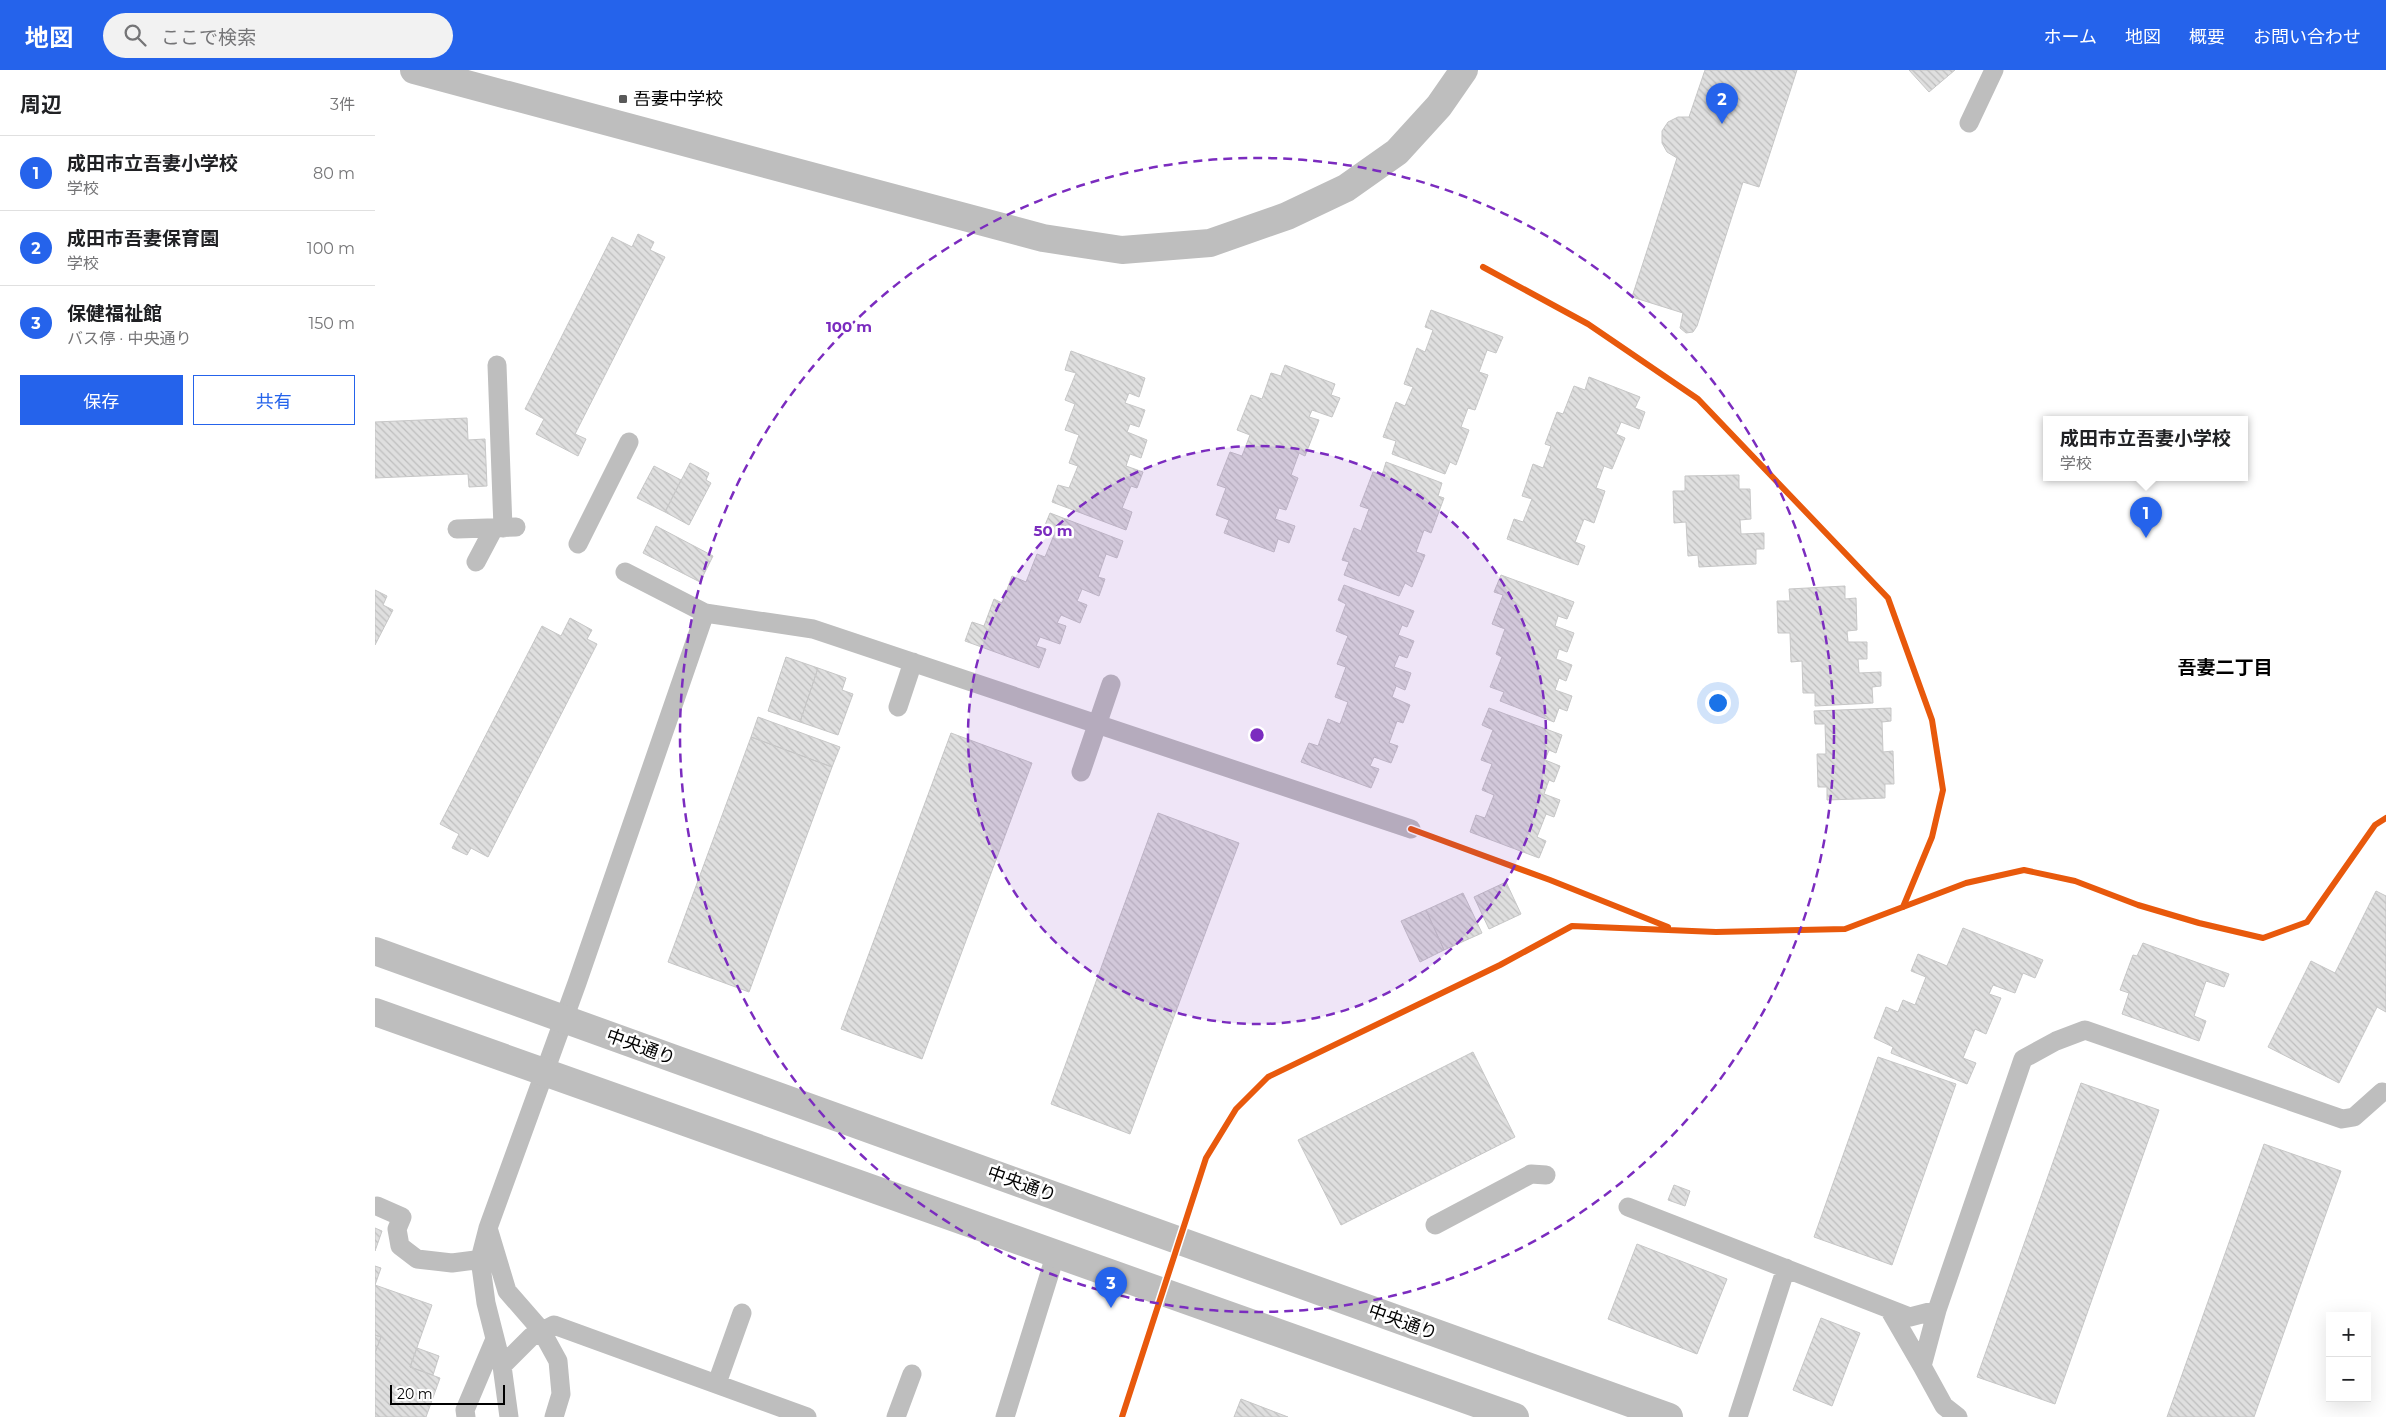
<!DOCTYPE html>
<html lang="ja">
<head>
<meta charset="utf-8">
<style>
  body { margin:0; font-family:Montserrat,"Noto Sans JP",sans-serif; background:#f2f2f2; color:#202124 }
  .controls { position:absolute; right:15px; bottom:15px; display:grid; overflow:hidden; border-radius:0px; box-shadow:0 5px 20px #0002 }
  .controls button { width:45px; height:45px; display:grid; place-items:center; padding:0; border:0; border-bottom:1px solid #e0e0e0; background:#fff; color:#202124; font:25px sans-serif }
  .scale { position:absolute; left:15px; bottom:12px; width:115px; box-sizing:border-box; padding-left:5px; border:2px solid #000; border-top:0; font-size:14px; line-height:18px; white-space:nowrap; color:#000; -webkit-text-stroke:4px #fff; paint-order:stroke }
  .you { position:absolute; left:1342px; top:632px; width:18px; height:18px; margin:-12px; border:4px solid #fff; border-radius:50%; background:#1a73e8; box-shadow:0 0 0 8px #1a73e833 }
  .badge { display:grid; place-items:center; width:32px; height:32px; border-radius:50%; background:#2563eb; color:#fff; font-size:16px; font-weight:700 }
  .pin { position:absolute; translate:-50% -41px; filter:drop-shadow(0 1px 2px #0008) }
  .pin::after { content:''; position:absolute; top:26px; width:18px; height:15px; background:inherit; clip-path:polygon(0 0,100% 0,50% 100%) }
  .popup { position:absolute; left:1668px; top:346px; width:205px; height:65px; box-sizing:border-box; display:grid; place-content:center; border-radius:0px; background:#fff; filter:drop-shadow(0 1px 4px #0005); font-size:16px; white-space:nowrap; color:#757577 }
  .popup b { font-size:19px; color:#202124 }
  .popup::after { content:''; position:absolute; left:50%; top:100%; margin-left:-10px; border:10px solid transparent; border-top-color:#fff }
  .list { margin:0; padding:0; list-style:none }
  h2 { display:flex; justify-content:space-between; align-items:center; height:65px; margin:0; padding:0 20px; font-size:21px }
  h2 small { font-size:16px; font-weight:400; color:#757577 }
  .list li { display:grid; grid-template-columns:32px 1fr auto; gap:15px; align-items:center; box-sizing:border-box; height:75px; padding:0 20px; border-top:1px solid #e0e0e0 }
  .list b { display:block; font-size:19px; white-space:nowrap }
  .list p { margin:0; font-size:16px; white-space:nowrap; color:#757577 }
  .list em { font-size:16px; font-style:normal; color:#757577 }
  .actions { display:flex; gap:10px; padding:15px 20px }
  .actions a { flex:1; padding:11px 0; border:1px solid #2563eb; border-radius:0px; text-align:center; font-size:18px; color:#2563eb }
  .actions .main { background:#2563eb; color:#fff }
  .icon { flex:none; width:28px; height:28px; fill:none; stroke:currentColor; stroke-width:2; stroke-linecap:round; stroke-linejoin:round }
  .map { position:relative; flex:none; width:2011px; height:1347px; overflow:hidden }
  header { display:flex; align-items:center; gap:30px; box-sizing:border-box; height:70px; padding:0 25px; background:#2563eb; color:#fff }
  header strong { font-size:24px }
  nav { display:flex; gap:28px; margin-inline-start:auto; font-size:18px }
  .search { width:350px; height:45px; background:#f2f2f2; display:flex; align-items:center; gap:12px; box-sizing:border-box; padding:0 18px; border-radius:28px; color:#757577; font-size:19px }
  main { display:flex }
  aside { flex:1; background:#fff }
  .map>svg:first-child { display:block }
  .building { fill:url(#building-back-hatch); stroke:#c7c7c7 }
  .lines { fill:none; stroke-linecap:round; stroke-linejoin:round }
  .service { stroke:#bebebe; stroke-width:19 }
  .tertiary { stroke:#bebebe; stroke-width:28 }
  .cycleway-casing { stroke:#fff; stroke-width:9 }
  .cycleway { stroke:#e8590c; stroke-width:6 }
  .ring { fill:none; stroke:#7b2cbf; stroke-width:2.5; stroke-dasharray:9 6 }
  .poi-dot { fill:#595959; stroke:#fff; stroke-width:2 }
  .labels { text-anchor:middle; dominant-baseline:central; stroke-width:5; stroke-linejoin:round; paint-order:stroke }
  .poi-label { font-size:18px; fill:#000; stroke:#fff; text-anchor:start }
  .street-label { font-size:18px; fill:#000; stroke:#fff }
  .neighbourhood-label { font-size:19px; font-weight:bold; fill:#000; stroke:#fff }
  .centre { fill:#7b2cbf; stroke:#fff; stroke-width:2.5 }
  .ring-label { font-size:15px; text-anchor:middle; font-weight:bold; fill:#7b2cbf; stroke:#fff; stroke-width:5; stroke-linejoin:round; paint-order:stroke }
</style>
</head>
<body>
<header>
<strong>地図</strong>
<div class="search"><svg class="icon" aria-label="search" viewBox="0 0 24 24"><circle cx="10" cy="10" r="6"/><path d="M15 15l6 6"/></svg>ここで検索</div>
<nav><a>ホーム</a><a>地図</a><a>概要</a><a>お問い合わせ</a></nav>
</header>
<main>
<aside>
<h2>周辺<small>3件</small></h2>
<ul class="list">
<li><span class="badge">1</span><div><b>成田市立吾妻小学校</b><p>学校</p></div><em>80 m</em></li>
<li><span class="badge">2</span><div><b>成田市吾妻保育園</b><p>学校</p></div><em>100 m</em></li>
<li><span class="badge">3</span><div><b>保健福祉館</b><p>バス停 · 中央通り</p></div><em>150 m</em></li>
</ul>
<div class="actions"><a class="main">保存</a><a>共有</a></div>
</aside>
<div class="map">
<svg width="2011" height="1347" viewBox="0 0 2011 1347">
  <defs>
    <pattern id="building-back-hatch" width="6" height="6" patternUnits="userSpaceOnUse" patternTransform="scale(1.25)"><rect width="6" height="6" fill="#dfdfdf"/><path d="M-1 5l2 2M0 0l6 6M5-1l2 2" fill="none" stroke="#bebebe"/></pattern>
  </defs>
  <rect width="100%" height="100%" fill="#fff"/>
  <path class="building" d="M1330,0H1422L1384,117L1368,112L1322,256L1318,262L1311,263L1305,258L1308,243L1257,227L1302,88L1292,82L1287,73V61L1293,52L1303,47H1314Z
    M1534,0H1580L1554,22Z
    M263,164L279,172L275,180L290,187L200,364L211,369L203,386L161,364L169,349L150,339L237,167L257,177Z
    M1056,240L1128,267L1121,283L1112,280L1104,302L1113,305L1100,340L1093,338L1086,357L1094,360L1081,395L1075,392L1070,404L1017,384L1021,371L1008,367L1021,332L1030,336L1038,317L1029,314L1042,278L1050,282L1058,260L1050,257Z
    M696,281L770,308L764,327L754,323L750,333L770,340L764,357L755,354L752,362L772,370L766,388L755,384L751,396L768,402L762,418L756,416L747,438L757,442L751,460L677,432L683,415L694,418L703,396L694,393L704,365L690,360L700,334L690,330L701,303L690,300Z
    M910,295L960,314L956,325L965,328L957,347L937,340L934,347L944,350L930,386L924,383L916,405L923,408L911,440L904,438L900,449L920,456L914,473L903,469L899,482L849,463L854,450L841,445L851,418L842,415L855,382L867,386L875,365L862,360L876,325L887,329L896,303L906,306Z
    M1214,307L1265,327L1260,338L1270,342L1264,359L1246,352L1241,364L1250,368L1237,399L1229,396L1221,418L1230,421L1219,453L1209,449L1200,472L1210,476L1203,495L1132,469L1139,449L1148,452L1157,429L1147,426L1158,394L1168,398L1176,376L1170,374L1182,342L1188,344L1199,316L1210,320Z
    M92,348L93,370L110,369L112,416L94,417L93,404L0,408V352Z
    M1011,392L1067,413L1063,426L1069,428L1056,463L1049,460L1041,482L1050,485L1037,517L1030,513L1024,526L969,505L974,492L967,490L979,458L986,461L994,439L985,436L998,402L1007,405Z
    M315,393L334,403L331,410L336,413L314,455L290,442Z
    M279,396L306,410L290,442L262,428Z
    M1364,405V419H1375L1376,449L1365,450L1366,464L1389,463V479H1381V494L1324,497L1323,485L1313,486L1311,452L1299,453L1298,421H1310V406Z
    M675,443L748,471L742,488L731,484L723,507L730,509L724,526L707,519L702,531L712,535L705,553L686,545L682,553L691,556L685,574L665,567L661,576L671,579L664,598L590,571L597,552L609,556L619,529L627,533L637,506L651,512L662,484L670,487L679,465L668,460Z
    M281,456L338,486L325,512L268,483Z
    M1126,505L1199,532L1192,549L1183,546L1180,556L1199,563L1192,582L1184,579L1181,589L1197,595L1191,611L1184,608L1180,620L1197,626L1192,641L1184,638L1179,652L1125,631L1129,622L1115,617L1127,587L1121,584L1130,559L1117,554L1128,525L1119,522Z
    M969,515L1039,541L1032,557L1027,555L1023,565L1039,571L1032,588L1024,585L1019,597L1036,603L1030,620L1021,616L1017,627L1035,635L1028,653L1022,651L1014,673L1023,676L1016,693L999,687L995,696L1004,699L996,718L926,692L934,673L943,676L953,649L965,654L973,632L960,627L971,597L962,594L973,566L961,561L971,534L963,530Z
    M1470,516V529L1481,528L1482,560L1472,561L1473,572H1492V589H1483L1484,603L1506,602V616L1497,617L1498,633L1440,636V623H1428L1427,591L1416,592L1415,563H1403L1402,531H1415L1414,519Z
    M0,520L12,526L8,535L18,540L0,575Z
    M195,548L217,560L212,569L222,574L113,787L96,778L92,785L77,778L84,764L65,754L167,556L186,566Z
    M411,587L443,598L425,652L393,641Z
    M443,598L471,608L467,620L478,624L463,665L425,652Z
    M1114,638L1187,665L1181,683L1174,680L1170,690L1185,696L1179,712L1174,710L1169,724L1185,730L1179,747L1171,744L1162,767L1171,771L1164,788L1095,762L1101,745L1110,748L1119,725L1107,720L1117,694L1106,690L1118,660L1107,655Z
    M1516,638V651L1507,652L1508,682L1518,681L1519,714H1510V728L1452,730V717H1443L1442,684H1451L1450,654H1440L1439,641Z
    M383,647L465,677L457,697L376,667Z
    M576,663L657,693L547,989L466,959Z
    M376,667L457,697L374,922L293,892Z
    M783,743L864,773L755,1064L676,1034Z
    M1131,812L1146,844L1114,859L1099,827Z
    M2001,821L2011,826V942L2002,937L1964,1013L1893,977L1936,891L1960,903Z
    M1088,823L1107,863L1069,880L1051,840Z
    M1051,840L1069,880L1045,892L1026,851Z
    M1588,858L1668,890L1660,908L1648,903L1640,923L1618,915L1614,924L1626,928L1611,964L1600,959L1588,988L1601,993L1592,1014L1516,983L1518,977L1499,968L1511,937L1523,942L1528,930L1540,935L1551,907L1536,901L1543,884L1572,896Z
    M1768,873L1854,904L1849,917L1831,911L1819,946L1831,951L1824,971L1747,944L1754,923L1745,920L1758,885L1762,886Z
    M1098,982L1140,1067L966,1155L923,1070Z
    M1503,987L1581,1014L1517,1195L1439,1167Z
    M1706,1013L1784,1040L1680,1334L1602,1307Z
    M1889,1074L1966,1101L1879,1347H1792Z
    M1299,1115L1315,1121L1310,1136L1293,1130Z
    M0,1158L7,1161L0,1181Z
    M1262,1174L1352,1209L1322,1284L1233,1249Z
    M0,1196L6,1198L0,1215L57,1235L35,1297L65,1308L51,1347H0V1283L6,1267L0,1265Z
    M1446,1248L1485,1263L1457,1336L1418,1320Z
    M0,1265L6,1267L0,1283Z
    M42,1278L64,1286L58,1305L35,1297Z
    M866,1329L913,1347H859Z"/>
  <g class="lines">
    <path class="service" d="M1594,53L1619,0
      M122,295L128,458
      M82,459L141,457
      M203,474L254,372
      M101,492L119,458
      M250,502L330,543L438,559L1036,759
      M523,637L538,592
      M706,702L736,614
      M2,1136L27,1147L22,1159L25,1176L42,1189L77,1193L116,1188
      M1253,1137L1535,1247L1562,1240
      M1060,1155L1156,1104L1171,1105
      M113,1158L132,1221L166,1260L183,1291L186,1324L179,1347
      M1514,1239L1547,1296
      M127,1296L156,1267L179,1255L432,1347
      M342,1313L367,1243
      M91,1347L90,1340L120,1269
      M134,1347L127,1296L111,1233L105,1189L113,1158L202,913L330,543
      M521,1347L537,1304
      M630,1347L681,1183
      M1363,1347L1411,1198
      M1583,1347L1569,1336L1547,1296L1562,1240L1648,989L1681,971L1710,960L1967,1049L1979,1047L2007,1022"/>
    <path class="tertiary" d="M39,0L668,168L747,180L835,173L912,146L971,118L1022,82L1064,36L1089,0
      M0,881L1294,1347
      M0,942L1140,1347"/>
    <g class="cycleway-casing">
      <path id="cycleway" d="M1108,197L1213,254L1323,329L1513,528L1557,650L1568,720L1557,767L1528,837
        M1036,759L1175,810L1293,857
        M747,1347L831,1088L861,1039L893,1007L1125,895L1197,856L1341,862L1470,859L1591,813L1649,800L1700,811L1763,835L1824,853L1888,868L1932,852L2000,755L2011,748"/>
    </g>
    <use href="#cycleway" class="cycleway"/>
  </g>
  <circle cx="882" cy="665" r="289" fill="#7b2cbf" fill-opacity=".12"/>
  <g class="ring">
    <circle cx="882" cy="665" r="289"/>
    <circle cx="882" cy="665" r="577"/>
  </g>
  <rect class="poi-dot" x="243" y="24" width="10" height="10" rx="2.5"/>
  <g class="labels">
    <g class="poi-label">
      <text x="258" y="29">吾妻中学校</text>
    </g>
    <g class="street-label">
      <text transform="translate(266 977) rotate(20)">中央通り</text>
      <text transform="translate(647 1114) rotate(20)">中央通り</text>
      <text transform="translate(1028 1252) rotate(20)">中央通り</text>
    </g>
    <g class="neighbourhood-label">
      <text x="1850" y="597">吾妻二丁目</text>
    </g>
  </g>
  <circle cx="882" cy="665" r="8" class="centre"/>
  <g class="ring-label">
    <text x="474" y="262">100 m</text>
    <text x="678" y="466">50 m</text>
  </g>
</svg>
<div class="controls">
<button>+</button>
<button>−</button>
</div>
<div class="scale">20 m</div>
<div class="you"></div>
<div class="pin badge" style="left:1771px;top:468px">1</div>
<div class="popup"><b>成田市立吾妻小学校</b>学校</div>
<div class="pin badge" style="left:1347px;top:54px">2</div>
<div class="pin badge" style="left:736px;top:1238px">3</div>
</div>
</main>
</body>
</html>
